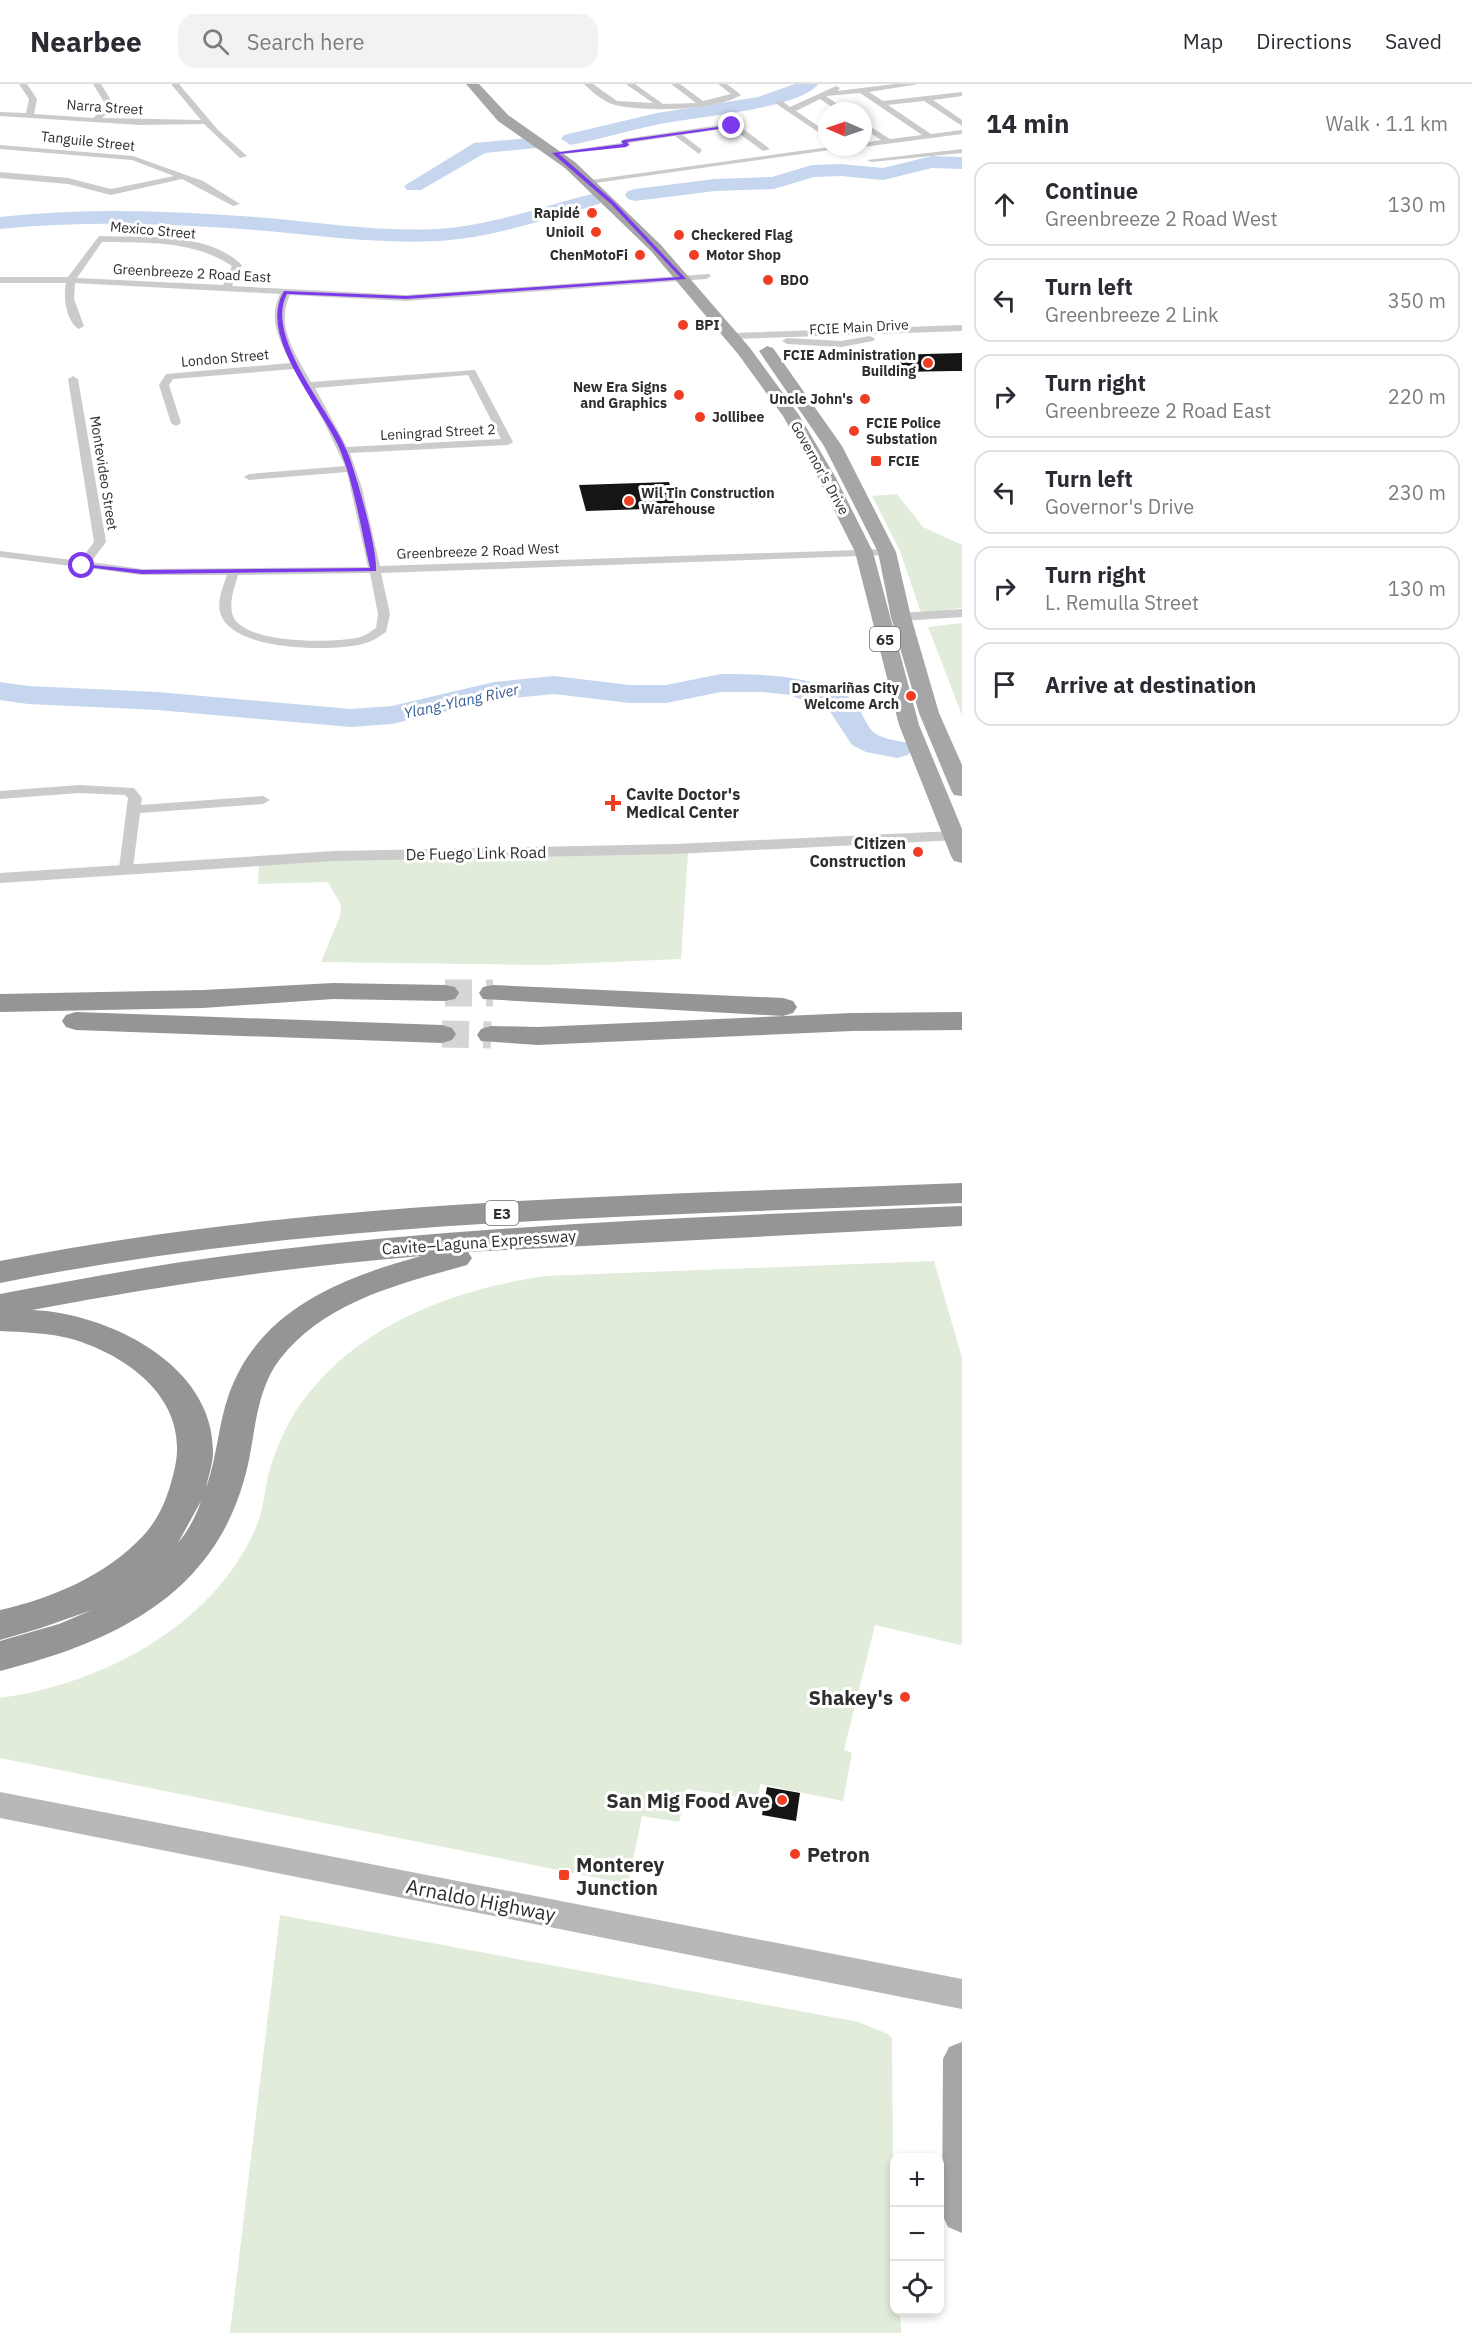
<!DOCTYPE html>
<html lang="en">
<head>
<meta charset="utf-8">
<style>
  body { margin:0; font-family:"IBM Plex Sans",sans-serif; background:#f2f2f3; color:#2b2b33 }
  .controls { position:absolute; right:18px; bottom:18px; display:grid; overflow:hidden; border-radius:12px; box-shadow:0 3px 9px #0003 }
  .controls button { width:54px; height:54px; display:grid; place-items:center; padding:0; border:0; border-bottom:2px solid #e1e1e2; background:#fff; color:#2b2b33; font:30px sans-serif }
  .compass { position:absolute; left:818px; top:18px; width:54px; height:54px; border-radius:50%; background:#fff; box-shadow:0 3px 9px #0003; rotate:272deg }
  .stop { position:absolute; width:18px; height:18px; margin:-14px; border:4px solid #7c3aed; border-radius:50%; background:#fff }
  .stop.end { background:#7c3aed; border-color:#fff; box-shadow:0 2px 6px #0008 }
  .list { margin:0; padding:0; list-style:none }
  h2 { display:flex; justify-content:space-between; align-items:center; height:78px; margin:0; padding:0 24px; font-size:26px }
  h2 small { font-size:20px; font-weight:400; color:#7c7c81 }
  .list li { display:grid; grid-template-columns:39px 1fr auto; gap:18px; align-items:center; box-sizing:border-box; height:84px; margin:0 12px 12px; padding:0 12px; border:2px solid #e1e1e2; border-radius:18px }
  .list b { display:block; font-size:22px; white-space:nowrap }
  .list p { margin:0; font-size:20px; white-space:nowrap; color:#7c7c81 }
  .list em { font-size:20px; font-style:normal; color:#7c7c81 }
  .icon { flex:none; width:33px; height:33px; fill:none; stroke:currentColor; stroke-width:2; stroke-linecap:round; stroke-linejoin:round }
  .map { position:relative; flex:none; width:962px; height:2249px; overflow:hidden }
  header { display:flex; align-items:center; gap:36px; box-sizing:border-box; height:84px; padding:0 30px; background:#fff; border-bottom:2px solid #e1e1e2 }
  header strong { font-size:28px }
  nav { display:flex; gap:33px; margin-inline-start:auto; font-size:21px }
  .search { width:420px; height:54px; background:#f2f2f3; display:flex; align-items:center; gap:15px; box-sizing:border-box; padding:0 21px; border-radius:18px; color:#7c7c81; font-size:22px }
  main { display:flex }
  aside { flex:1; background:#fff }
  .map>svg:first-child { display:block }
  .green { fill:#e1ecdb }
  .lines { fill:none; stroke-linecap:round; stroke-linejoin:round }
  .river { fill:#c5d6ee; fill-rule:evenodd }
  .building { fill:#151515 }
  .motorway-tunnel { stroke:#d5d5d5; stroke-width:27; stroke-dasharray:27 14; stroke-linecap:butt }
  .minor { fill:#cbcbcb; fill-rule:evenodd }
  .tertiary { fill:#cbcbcb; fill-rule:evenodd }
  .secondary { fill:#b8b8b8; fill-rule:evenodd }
  .primary { fill:#a6a6a6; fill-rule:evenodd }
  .motorway { fill:#959595; fill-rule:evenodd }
  .route { fill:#7c3aed }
  .poi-dot { fill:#f03e25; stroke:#fff; stroke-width:2 }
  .labels { text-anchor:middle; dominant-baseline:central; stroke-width:6; stroke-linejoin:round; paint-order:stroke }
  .far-street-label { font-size:14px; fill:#2e2e2e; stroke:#fff }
  .far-poi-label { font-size:14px; font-weight:bold; fill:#2e2e2e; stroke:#fff; text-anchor:start }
  .shield { fill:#fff; stroke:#6d6d6d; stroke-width:1.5 }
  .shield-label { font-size:15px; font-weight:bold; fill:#2e2e2e }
  .far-water-label { font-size:15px; font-style:italic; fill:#375e95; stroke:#fff }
  .poi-label { font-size:16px; font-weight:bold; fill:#2e2e2e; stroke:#fff; text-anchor:start }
  .street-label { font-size:16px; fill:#2e2e2e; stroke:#fff }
  .near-poi-label { font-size:20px; font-weight:bold; fill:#2e2e2e; stroke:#fff; text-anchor:end }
  .near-street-label { font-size:20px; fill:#2e2e2e; stroke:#fff }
</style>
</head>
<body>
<header>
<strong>Nearbee</strong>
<div class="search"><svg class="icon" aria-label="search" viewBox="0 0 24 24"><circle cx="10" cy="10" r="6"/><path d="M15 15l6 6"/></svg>Search here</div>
<nav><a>Map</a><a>Directions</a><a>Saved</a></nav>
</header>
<main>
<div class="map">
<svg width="962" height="2249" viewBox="0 0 962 2249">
  <rect width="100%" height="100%" fill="#fff"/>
  <path class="green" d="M897,410L923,443L962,461V524L921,529L900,467L872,412Z
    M962,539V631L928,543Z
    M688,769L681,875L542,881L321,878L340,832L341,821L328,798L258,800L259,778Z
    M934,1177L962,1274V1558L961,1561L875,1541L844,1666L852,1669L843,1717L760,1700L758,1716L687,1705L679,1738L642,1732L628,1800L0,1674V1614C102,1600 211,1543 255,1446C262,1430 264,1414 267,1397C272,1374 282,1350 294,1330C349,1244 449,1206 545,1192Z
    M280,1831L859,1938L888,1950L892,1954L894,2226L900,2227L901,2249H230Z"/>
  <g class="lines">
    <path class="river" d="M795,0H818C801,25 692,33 660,40C630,46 601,55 571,61L561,55L564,51L657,29L758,13Z
      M529,54L539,60L536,64L485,69L421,106H407L404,102L474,59Z
      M932,72L962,73V85L932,84L883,96L841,92L814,93L774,105L715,107L635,117L628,115L625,111L628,107L635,105L715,95L772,93L812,81L841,80L883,84Z
      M592,110L599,112L602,116L599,120C546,135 492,154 436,157C380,160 323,152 268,147C178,140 90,136 0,145V133C90,123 179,127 268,134C324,139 381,148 437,145C490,142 540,123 592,110Z
      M721,590C764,590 811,591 849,613C861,620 864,642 876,650C886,656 897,656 908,659L912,665L908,671L897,674L866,668L852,661L829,626L790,611L763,608H721L666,619H630L554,610L494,616L392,640L351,643L158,626L28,620L0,616V598L28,602L158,608L351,625L392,622L494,598L554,592L630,601H666Z"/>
  </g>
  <path class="building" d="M962,269V287H953L898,288L889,271Z
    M669,398L677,424L586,427L579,401Z
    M767,1703L800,1709L796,1737L762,1731Z"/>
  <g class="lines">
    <path class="motorway-tunnel" d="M445,909H493
      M442,950L491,951"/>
    <path class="minor" d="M19,0H27L37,15L34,30L93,34L103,25L104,18L93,0H101L112,18L111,26L102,34L201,36L171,0H179L218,46L247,72L240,74L204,40L140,41L0,32V28L26,29L29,15Z
      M584,0H593L617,17L653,19L626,0H635L663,20L696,19L671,0H680L703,17L731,10L718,0H727L741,11C715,27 645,28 615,21C605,19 591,7 584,0Z
      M895,0H919L869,8L883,17L962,8V12L933,16L962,36V42L924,17L888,21L931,50L962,46V50L863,63V59L881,56L863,44V38L890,55L922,51L860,9L826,12L847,27H838L820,15L796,27L827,48V54L775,19L782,17L790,23L836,2L840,4L837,7Z
      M727,40L738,41L770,65L763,67L733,45L727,44L683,51L702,66L699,70L675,52L629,59L630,61L626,63L555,71L551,69L621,59L624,55Z
      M0,61L133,72L203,97L240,120L233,122L182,95L111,111L68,100L0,94V88L68,94L111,105L174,92L132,76L0,65Z
      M829,63H852L588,100L584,97Z
      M962,65V69L871,78L867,76Z
      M99,152C144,154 207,147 242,181L232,202L406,211L709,190L711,192L706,195L406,217L290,211C275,242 296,271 311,298L475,286L513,358L508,361L350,369L362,404L380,482L887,465L893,468L887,471L381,489L390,530L386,548C379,553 371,558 362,560C331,568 234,567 221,531C216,519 223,503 227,491H142L0,473V467L80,477L94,458L68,295L73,292L78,295L106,458L91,478L142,485L368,483L347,388L249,396L244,393L249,390L345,382L325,340L294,285L173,295L169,301L181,339L176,342L171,339L159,301L166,290L291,279C279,256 268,235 280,210L75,199L74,215L84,242L79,245C66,238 63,212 66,199H0V193H68ZM102,158C147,159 193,156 232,182L223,201L77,194ZM468,291L501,355L347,363L315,304ZM370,489L378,530L376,544C370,548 364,553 356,554C331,559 244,560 233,532C228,519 235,502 238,491Z
      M962,241V247L732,255L727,252L732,249Z
      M870,252L875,255L873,257L841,263L787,260L782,257L787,254L841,257Z
      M962,525V533L901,537L895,533L901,529Z
      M79,701L134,704L142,714L141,721L263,712L270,716L263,720L140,729L133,784L126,788L119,784L128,714L125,711L79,709L0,715V707Z"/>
    <path class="tertiary" d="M953,747L962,752L959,756L675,770L334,777L0,799V789L334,767L675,760Z"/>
    <path class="secondary" d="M0,1708L962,1895V1925L0,1734Z"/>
    <path class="primary" d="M466,0H479L508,31L575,78L661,161L750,264L799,331L836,394L873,468L919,641L962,745V779L954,777L951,772L899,641L855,468L818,394L783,332L738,270L651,167L565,84L498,37Z
      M767,262L773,264L842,362L896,468L911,533L939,629L962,681V712L954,711L951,706L919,629L891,533L878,468L824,362L759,267Z
      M962,1958V2149L948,2143L942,2130L943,1975L949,1963Z"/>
    <path class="motorway" d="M333,899L445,901L455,903L459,909L455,915L445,917L333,915L203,924L0,928V910L203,906Z
      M493,901L783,914L793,917L797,923L793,929L783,932L483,915L479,909L483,903Z
      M76,928L442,941L452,944L456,950L452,956L442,959L76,946L66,943L62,937L66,931Z
      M962,928V946L852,947L538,961L481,957L477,951L481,945L491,942L538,943L852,929Z
      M962,1099V1119C641,1133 316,1135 0,1199V1177C317,1114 641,1112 962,1099Z
      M962,1122V1142L468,1168L472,1174L467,1181C400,1200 325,1217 280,1275C253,1310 256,1357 244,1396C211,1514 110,1559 0,1587V1557L59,1540L92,1526L41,1544L0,1556V1526C53,1514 105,1492 143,1452C162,1431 169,1409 175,1383C189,1316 129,1272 72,1255C49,1249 24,1248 0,1247V1210C80,1195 159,1180 240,1170C479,1140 721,1132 962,1122ZM421,1172C341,1194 259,1226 229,1310C218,1341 217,1374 206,1404C208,1393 213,1380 213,1368C214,1280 107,1229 32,1226C161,1201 290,1183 421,1172ZM201,1417C196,1432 188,1447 178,1459Z"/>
  </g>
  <path class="route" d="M732,41L733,43L627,58L629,61L626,63L559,70L614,118L686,195L406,215L287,210C264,253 330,326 347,367C356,389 378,466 376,487L142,490L79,482L82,480L142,486L370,484C361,445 355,405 341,368C324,324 256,254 284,207L406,212L680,193L611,120L552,69L623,60L621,57L624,56Z"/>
  <g class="poi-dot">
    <circle cx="592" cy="129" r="6"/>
    <circle cx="596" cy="148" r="6"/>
    <circle cx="679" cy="151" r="6"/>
    <circle cx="640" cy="171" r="6"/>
    <circle cx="694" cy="171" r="6"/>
    <circle cx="768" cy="196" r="6"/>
    <circle cx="683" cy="241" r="6"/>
    <circle cx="928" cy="279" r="6"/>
    <circle cx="679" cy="311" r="6"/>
    <circle cx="865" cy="315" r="6"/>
    <circle cx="700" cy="333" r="6"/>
    <circle cx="854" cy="347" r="6"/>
    <rect x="870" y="371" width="12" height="12" rx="3"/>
    <circle cx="629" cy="417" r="6"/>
    <circle cx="911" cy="612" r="6"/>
    <path d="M610 710h6v6h6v6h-6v6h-6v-6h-6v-6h6z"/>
    <circle cx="918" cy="768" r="6"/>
    <circle cx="905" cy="1613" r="6"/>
    <circle cx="782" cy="1716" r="6"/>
    <circle cx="795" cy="1770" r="6"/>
    <rect x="558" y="1785" width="12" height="12" rx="3"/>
  </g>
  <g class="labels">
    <g class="far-street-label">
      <text transform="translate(105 23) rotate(4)">Narra Street</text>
      <text transform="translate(88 57) rotate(6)">Tanguile Street</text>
      <text transform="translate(153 146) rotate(5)">Mexico Street</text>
      <text transform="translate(192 189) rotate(3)">Greenbreeze 2 Road East</text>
      <text transform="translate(859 243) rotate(-3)">FCIE Main Drive</text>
      <text transform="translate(225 274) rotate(-5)">London Street</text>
      <text transform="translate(438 348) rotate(-3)">Leningrad Street 2</text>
      <text transform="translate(820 384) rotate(61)">Governor's Drive</text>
      <text transform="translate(104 389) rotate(81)">Montevideo Street</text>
      <text transform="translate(478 467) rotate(-2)">Greenbreeze 2 Road West</text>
    </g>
    <g class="far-poi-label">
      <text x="580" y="129" text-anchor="end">Rapidé</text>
      <text x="584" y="148" text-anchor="end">Unioil</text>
      <text x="691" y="151">Checkered Flag</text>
      <text x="628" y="171" text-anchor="end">ChenMotoFi</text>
      <text x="706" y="171">Motor Shop</text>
      <text x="780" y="196">BDO</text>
      <text x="695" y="241">BPI</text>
      <text x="916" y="271" text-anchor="end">FCIE Administration<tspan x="916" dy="16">Building</tspan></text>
      <text x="667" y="303" text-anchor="end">New Era Signs<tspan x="667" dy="16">and Graphics</tspan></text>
      <text x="853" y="315" text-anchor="end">Uncle John's</text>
      <text x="712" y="333">Jollibee</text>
      <text x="866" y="339">FCIE Police<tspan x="866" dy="16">Substation</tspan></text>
      <text x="888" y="377">FCIE</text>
      <text x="641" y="409">Wil Tin Construction<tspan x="641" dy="16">Warehouse</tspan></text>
      <text x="899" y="604" text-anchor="end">Dasmariñas City<tspan x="899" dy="16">Welcome Arch</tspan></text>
    </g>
    <g class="shield">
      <rect x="870" y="543" width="30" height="24" rx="4.5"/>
      <rect x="485.5" y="1117" width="33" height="24" rx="4.5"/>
    </g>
    <g class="shield-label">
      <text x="885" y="555">65</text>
      <text x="502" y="1129">E3</text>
    </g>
    <g class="far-water-label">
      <text transform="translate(461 617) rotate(-12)">Ylang-Ylang River</text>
    </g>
    <g class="poi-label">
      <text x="626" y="710">Cavite Doctor's<tspan x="626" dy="18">Medical Center</tspan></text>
      <text x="906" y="759" text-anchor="end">Citizen<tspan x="906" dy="18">Construction</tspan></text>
    </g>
    <g class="street-label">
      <text transform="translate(476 769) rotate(-1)">De Fuego Link Road</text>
      <text transform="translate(479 1158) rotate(-4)">Cavite–Laguna Expressway</text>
    </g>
    <g class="near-poi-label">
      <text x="893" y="1613">Shakey's</text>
      <text x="770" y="1716">San Mig Food Ave</text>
      <text x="807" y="1770" text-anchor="start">Petron</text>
      <text x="576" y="1780" text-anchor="start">Monterey<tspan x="576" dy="23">Junction</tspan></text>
    </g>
    <g class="near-street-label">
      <text transform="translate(481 1816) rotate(11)">Arnaldo Highway</text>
    </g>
  </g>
</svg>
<div class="controls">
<button>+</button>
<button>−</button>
<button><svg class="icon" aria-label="locate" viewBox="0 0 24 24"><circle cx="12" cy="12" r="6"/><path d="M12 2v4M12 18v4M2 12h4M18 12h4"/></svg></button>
</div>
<svg class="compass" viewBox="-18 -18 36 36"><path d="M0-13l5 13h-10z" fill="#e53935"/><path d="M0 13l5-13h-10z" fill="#7c7c81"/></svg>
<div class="stop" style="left:82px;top:482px"></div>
<div class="stop end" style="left:732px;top:42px"></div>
</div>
<aside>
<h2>14 min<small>Walk · 1.1 km</small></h2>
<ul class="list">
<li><svg class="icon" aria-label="ahead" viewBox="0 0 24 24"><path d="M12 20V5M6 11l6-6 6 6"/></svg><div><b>Continue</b><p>Greenbreeze 2 Road West</p></div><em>130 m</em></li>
<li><svg class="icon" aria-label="left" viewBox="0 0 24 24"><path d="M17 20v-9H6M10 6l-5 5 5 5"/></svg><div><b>Turn left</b><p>Greenbreeze 2 Link</p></div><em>350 m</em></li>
<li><svg class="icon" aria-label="right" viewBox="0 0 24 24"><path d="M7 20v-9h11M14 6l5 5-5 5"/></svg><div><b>Turn right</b><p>Greenbreeze 2 Road East</p></div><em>220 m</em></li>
<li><svg class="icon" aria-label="left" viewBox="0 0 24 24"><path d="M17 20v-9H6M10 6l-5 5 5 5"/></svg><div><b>Turn left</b><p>Governor's Drive</p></div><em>230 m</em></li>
<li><svg class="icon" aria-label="right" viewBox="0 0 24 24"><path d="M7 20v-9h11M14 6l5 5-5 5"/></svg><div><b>Turn right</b><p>L. Remulla Street</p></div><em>130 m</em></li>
<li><svg class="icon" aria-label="arrive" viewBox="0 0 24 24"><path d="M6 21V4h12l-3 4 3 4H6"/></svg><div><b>Arrive at destination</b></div></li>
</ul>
</aside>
</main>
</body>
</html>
